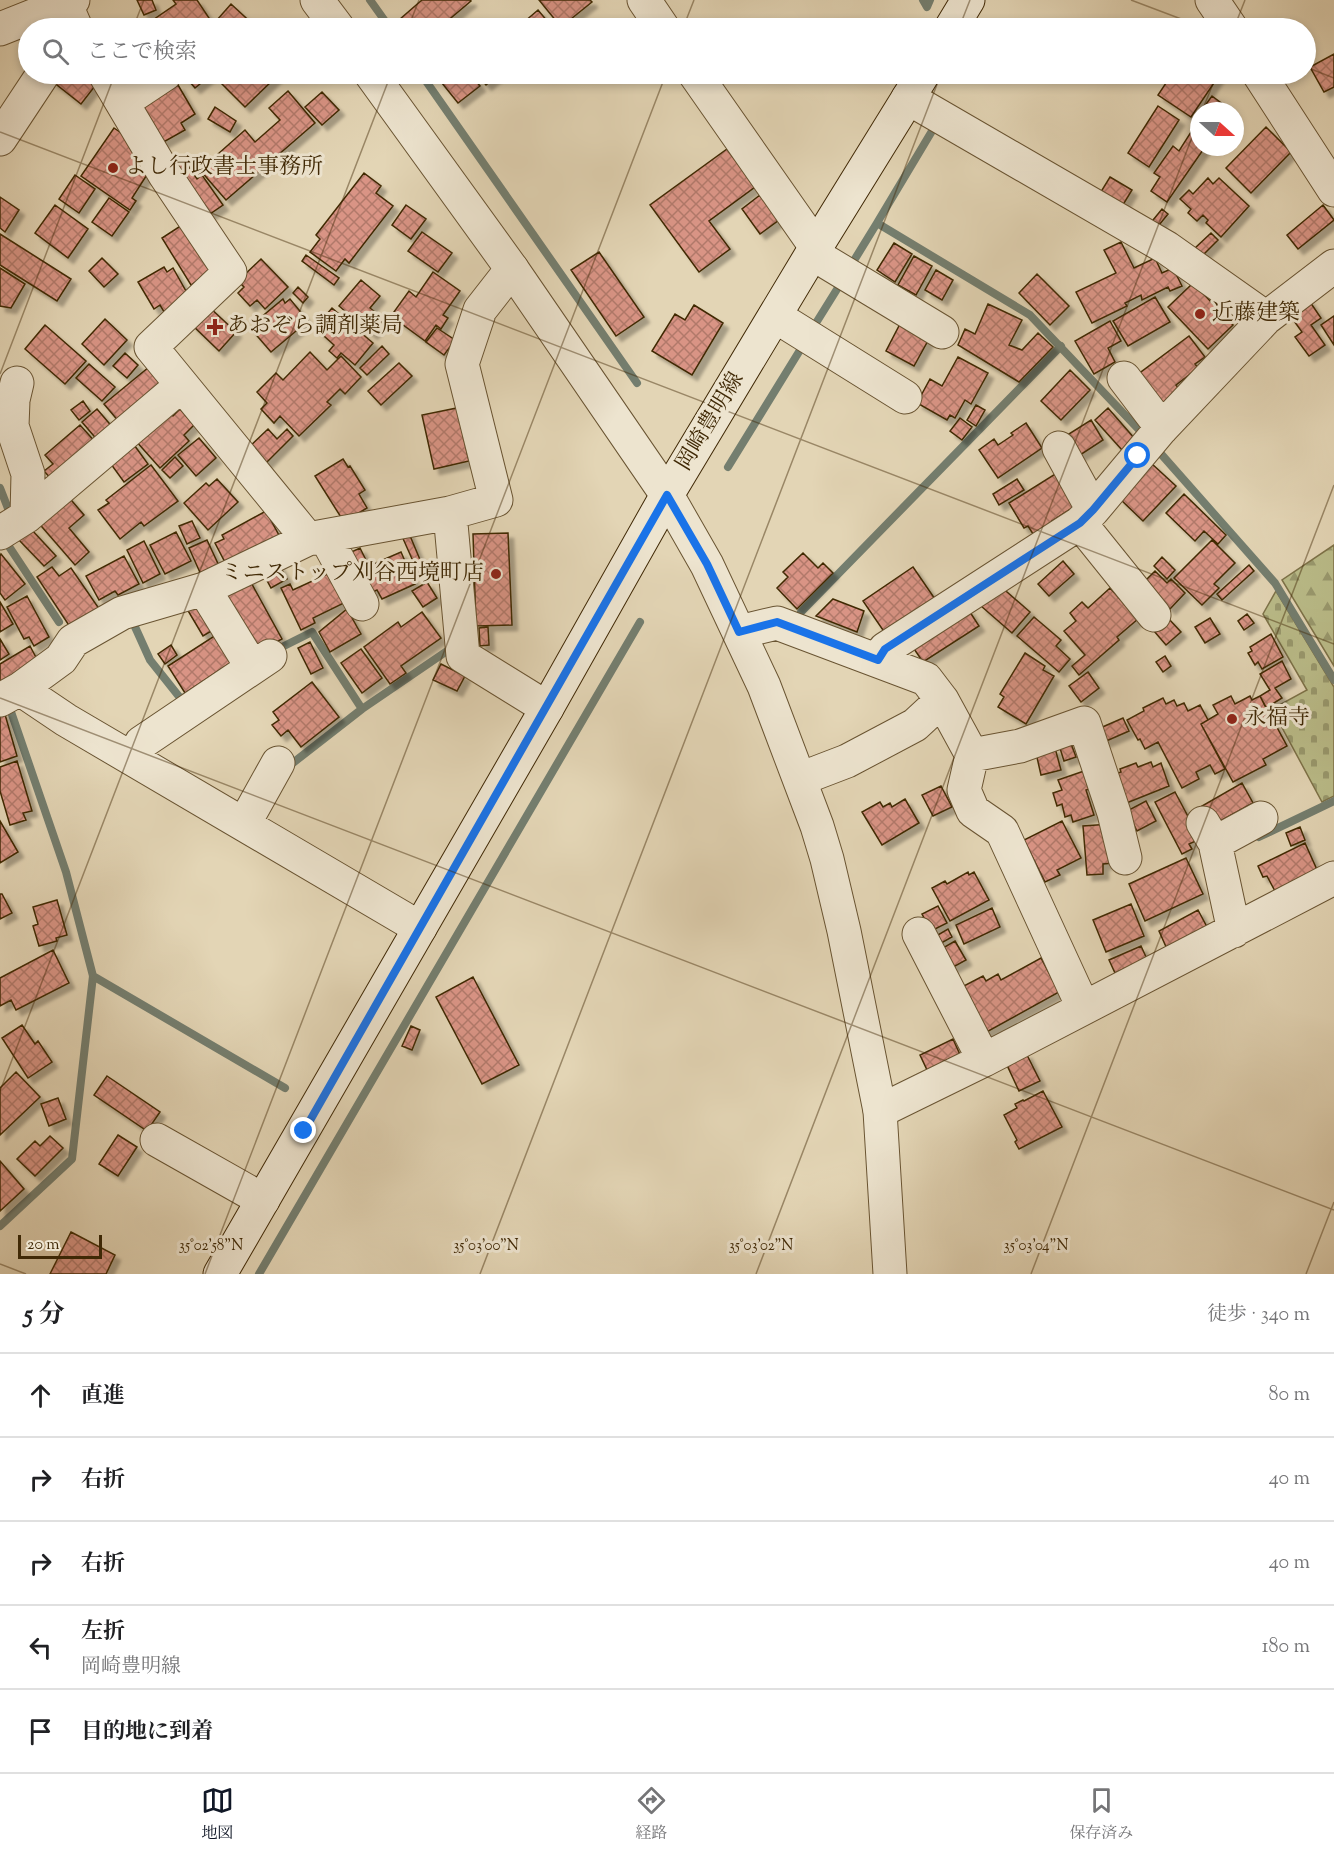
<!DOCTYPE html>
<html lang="ja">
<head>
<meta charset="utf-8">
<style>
  body { margin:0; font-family:"Sorts Mill Goudy","Noto Serif JP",serif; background:#f6f6f6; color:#202124 }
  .compass { position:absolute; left:1190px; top:102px; width:54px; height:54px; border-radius:50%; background:#fff; box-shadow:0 3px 9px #0003; rotate:111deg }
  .scale { position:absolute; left:18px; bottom:15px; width:84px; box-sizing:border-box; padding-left:6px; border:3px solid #402906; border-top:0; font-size:16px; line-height:21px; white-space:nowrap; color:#402906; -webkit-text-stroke:4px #ede4cf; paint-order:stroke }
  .stop { position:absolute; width:18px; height:18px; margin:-14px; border:4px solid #1a73e8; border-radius:50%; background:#fff }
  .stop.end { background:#1a73e8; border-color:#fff; box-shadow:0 2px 6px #0008 }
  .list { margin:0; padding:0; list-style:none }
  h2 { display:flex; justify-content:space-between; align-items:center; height:78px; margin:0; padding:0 24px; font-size:26px }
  h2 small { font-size:20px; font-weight:400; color:#757577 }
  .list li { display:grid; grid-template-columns:39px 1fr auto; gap:18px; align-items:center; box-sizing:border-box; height:84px; padding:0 24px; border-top:2px solid #e0e0e0 }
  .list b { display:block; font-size:22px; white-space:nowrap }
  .list p { margin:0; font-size:20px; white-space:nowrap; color:#757577 }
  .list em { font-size:20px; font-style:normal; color:#757577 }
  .icon { flex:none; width:33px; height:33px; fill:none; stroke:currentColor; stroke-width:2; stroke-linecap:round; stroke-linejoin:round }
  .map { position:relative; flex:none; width:1334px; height:1274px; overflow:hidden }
  .search { position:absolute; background:#fff; box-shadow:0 3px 9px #0003; left:18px; right:18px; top:18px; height:66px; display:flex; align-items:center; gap:15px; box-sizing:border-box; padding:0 21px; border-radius:33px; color:#757577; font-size:22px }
  .sheet { height:498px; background:#fff }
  nav { display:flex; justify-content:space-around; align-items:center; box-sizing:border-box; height:84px; border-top:2px solid #e0e0e0; background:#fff; font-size:16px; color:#757577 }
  nav a { display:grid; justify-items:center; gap:3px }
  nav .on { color:#111827 }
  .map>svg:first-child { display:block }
  .forest { fill:url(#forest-firs); stroke:#7d7248; stroke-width:1.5 }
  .cemetery { fill:url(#cemetery-stones); stroke:#7d7248; stroke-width:1.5 }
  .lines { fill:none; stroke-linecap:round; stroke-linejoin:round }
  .stream { stroke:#747e6f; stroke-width:8 }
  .building { fill:url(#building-cross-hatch); stroke:#402906; stroke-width:1.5; filter:url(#shadow) }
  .minor-casing { stroke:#695432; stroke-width:35 }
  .tertiary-casing { stroke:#695432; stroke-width:35 }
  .secondary-casing { stroke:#402906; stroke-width:35 }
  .minor { stroke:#ede4cf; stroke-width:33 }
  .tertiary { stroke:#ede4cf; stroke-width:33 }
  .secondary { stroke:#ede4cf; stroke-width:33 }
  .route { stroke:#1a73e8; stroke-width:8 }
  .ticks { fill:none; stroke:#402906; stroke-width:1.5; stroke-opacity:0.45 }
  .poi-dot { fill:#8f2418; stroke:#ede4cf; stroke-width:2 }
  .labels { text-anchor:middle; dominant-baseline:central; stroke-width:6; stroke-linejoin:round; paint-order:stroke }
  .poi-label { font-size:22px; fill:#402906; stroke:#ede4cf; text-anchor:start }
  .street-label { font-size:22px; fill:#402906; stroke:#ede4cf }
  .ticks-label { font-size:15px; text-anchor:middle; fill:#402906; stroke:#ede4cf; stroke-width:6; stroke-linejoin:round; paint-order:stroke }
</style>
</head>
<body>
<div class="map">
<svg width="1334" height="1274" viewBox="0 0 1334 1274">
  <defs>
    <pattern id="forest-firs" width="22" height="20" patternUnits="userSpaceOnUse" patternTransform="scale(1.5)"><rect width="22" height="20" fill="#babc89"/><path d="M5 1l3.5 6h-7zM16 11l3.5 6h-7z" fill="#99996e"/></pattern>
    <pattern id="cemetery-stones" width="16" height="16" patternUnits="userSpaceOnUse" patternTransform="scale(1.5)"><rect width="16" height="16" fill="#babc89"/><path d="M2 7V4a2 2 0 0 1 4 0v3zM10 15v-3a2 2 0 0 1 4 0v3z" fill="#99996e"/></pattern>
    <pattern id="building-cross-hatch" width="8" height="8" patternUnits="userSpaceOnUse" patternTransform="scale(1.5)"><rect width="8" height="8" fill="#d99485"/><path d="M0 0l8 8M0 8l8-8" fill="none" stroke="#b1796b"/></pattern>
    <filter id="shadow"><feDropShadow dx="5.5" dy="5.5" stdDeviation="1.5" flood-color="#0004"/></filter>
  </defs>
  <rect width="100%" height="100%" fill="#e3d5b5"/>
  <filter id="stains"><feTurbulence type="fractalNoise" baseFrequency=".00333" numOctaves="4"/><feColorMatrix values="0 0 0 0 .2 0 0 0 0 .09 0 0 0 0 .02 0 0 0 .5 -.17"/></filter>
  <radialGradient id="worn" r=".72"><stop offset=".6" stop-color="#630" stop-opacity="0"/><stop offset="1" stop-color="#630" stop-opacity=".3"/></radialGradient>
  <path class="forest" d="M1334,545V666L1282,580Z"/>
  <path class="cemetery" d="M1276,591L1334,687V796L1322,802L1272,709L1307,690L1263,614Z"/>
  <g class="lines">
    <path class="stream" d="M370,0L390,28
      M923,0L927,7L930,0
      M421,74L637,383
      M935,126L877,223L1030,315L1145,436
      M850,267L877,223
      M811,331L844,278
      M1154,446L1275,583L1334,680
      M728,467L805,342
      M0,488L9,511L8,518
      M6,537V542L59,622
      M801,612L1061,346
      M131,618L150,660L181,699L188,695
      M274,651L312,632L362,709L447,651
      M287,770L289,766L362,709
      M1259,837L1334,801
      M93,976L285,1088
      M0,1226L72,1159L93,976L66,872L8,703
      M259,1274L640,622"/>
  </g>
  <path class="building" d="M137,0H152L156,10L144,15Z
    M173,0H197L215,27L212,28H154L150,22L176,4Z
    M422,0H470L471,1L439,28H408L400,19Z
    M539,0H590L592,2L561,27Z
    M231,4L257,28H226L217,20Z
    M538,10L553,28H529L524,22Z
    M514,19L521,28H502Z
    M1334,54V87L1324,92L1310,67Z
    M57,74H79L95,86L81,104L52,81Z
    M183,74H212L195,88Z
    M230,74H274L277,76L245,107L221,83Z
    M443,74H470L480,86L458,103L438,78Z
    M477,74H499L486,85Z
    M1172,74H1220L1191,117L1158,95Z
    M178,85L195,114L181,123L185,130L160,144L139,108Z
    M288,91L315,123L226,200L200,170L245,130L255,142L280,120L269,108Z
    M322,92L339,110L322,125L305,107Z
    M1212,96L1232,111H1201Z
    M1158,106L1179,120L1149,167L1128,153Z
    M215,107L236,121L230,132L208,119Z
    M1266,127L1291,152L1251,193L1226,168Z
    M114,128L130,139L142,152L136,161L150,170L132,198L136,201L130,210L81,176Z
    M1191,132L1199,138V147H1205L1167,202L1151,191L1160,177L1154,173L1173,146L1179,151Z
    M727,149L755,187L709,221L730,249L699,272L650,205Z
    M184,160L197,179L202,175L223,205L207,216L173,168Z
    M364,173L381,186L376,193L393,206L349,263L345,259L336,271L310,252L320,239L316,235Z
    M75,175L95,189L79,213L59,199Z
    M1110,177L1132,190L1121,208L1099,195Z
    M1208,178L1213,184L1219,178L1249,206L1221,237L1206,223L1208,220L1203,215L1197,221L1188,213L1191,209L1180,199L1189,190L1193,194Z
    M760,195L779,220L760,234L742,209Z
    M0,197L19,210L5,232L0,228Z
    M109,198L129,212L112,236L92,222Z
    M55,205L88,229L68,258L35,233Z
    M406,205L426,219L411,239L392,225Z
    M1323,205L1334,220L1298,249L1287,235Z
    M1162,209L1168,214L1155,230L1149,225Z
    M185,223L214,269L191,285L162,238Z
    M422,232L452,253L438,272L408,251Z
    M1211,233L1218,240L1202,256L1194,249Z
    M0,234L71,279L57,301L0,265Z
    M1121,242L1134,268L1155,258L1162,273L1173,268L1182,286L1170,291L1168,287L1142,300L1141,295L1125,303L1127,306L1092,323L1076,292L1116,273L1104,250Z
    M894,243L912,254L895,282L877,270Z
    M599,252L644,317L616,336L571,270Z
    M306,255L339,278L334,285L302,261Z
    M914,256L932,266L916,295L898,285Z
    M102,258L118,274L104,287L89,271Z
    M261,259L288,287L265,309L257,300L250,306L238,293L244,287L238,281Z
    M164,267L167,272L173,268L191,300L166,315L160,305L154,309L138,282Z
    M0,268L25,284L11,308L0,306Z
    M936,270L953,280L942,300L925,290Z
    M433,272L460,291L443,315L448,318L441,329L436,325L425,341L391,316L409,291L416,297Z
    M1037,274L1069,306L1050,325L1019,293Z
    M361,280L380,296L370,308L384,319L372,334L339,306Z
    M1193,283L1233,325L1208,349L1168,307Z
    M298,287L308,297L303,303L293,293Z
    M1155,297L1170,322L1128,346L1113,321Z
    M283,299L285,303L290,299L308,321L271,352L252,330L262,321L259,319Z
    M1308,299L1321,318L1311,325L1325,345L1309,356L1295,337L1302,332L1289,314Z
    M988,304L1022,320L1009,345L1022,350L1038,333L1053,347L1019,382L958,345L965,329L975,334Z
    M694,305L723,323L692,375L652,351L675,314L685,320Z
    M208,306L236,332L219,351L191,324Z
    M332,308L373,343L355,365L341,353L337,358L329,351L334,345L315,328Z
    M1334,316V345L1321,325Z
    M105,319L127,340L104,365L82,344Z
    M1110,321L1121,341L1108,348L1115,362L1094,374L1075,341Z
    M901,322L930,337L914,366L886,351Z
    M45,325L86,361L65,384L25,349Z
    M437,328L455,340L444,355L426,342Z
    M1189,336L1205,357L1195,364L1198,368L1176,385L1181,391L1161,406L1137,375Z
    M382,346L389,354L367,375L360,368Z
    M310,352L327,370L341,356L361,377L345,394L340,389L327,402L331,405L299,436L280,416L274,423L261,409L267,403L257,392L276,373L283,380Z
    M125,353L138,365L127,378L113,366Z
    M958,357L988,373L971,404L965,400L955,418L950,415L947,420L917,403L930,379L942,386Z
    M399,363L412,376L381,405L368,391Z
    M89,364L115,387L102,401L76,378Z
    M149,367L165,386L120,423L104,404Z
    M1070,370L1090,390L1061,420L1041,401Z
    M83,401L90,411L79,420L71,410Z
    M976,405L985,410L976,426L967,420Z
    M457,408L469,461L434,469L422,415Z
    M1108,408L1135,439L1122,450L1095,420Z
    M97,409L114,429L99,442L82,422Z
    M180,409L194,425L184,435L189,441L160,468L135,440L168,410L173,416Z
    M960,418L972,427L962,440L950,431Z
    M1091,420L1103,440L1074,459L1061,439Z
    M1026,423L1042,448L998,478L979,450L994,439L998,445L1013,435L1011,433Z
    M80,425L97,444L54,482L44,471L53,464L45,455Z
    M268,429L277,439L287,429L293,436L263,466L247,449Z
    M199,438L216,458L196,476L178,455Z
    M132,442L148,464L124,482L108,460Z
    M175,457L183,466L170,478L162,470Z
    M343,459L348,467L350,466L365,490L359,494L367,508L344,522L315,476Z
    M1151,463L1176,486L1143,521L1119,498Z
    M151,465L178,501L144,526L141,522L120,539L98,510L109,503L106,500Z
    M1060,471L1080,503L1052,521L1054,525L1035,537L1028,526L1024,528L1009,503Z
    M217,479L238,502L208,530L184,503L206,483L209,486Z
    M1017,479L1024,490L999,505L993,494Z
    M66,494L84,515L69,528L89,552L75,565L36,520Z
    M1184,494L1226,535L1218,544L1204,531L1195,541L1166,513Z
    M266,511L281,539L228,568L215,543L224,539L222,535Z
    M192,521L200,538L187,544L179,526Z
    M31,529L56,556L44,566L19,540Z
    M408,531L426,574L420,577L401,534Z
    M176,532L191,561L165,574L150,545Z
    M508,533L512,625L476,626L473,534Z
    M207,540L220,568L202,577L189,548Z
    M1212,540L1235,563L1214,584L1219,588L1202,605L1174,578Z
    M144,541L160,574L143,583L127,550Z
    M360,548L369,566L401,552L415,584L382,599L377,590L366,595L347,554Z
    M803,553L818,568L823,563L833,573L797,609L777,588L788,577L783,572Z
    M1,554L25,584L5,600L0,593V556Z
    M124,556L139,584L118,595L115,591L99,600L86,576Z
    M1162,557L1175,570L1167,579L1154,566Z
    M1063,561L1074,574L1049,596L1038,584Z
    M279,565L287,579L271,588L263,573Z
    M1249,565L1254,571L1222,600L1217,594Z
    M52,567L59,576L71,568L102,613L74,633L37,577Z
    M913,567L935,599L885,633L863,601Z
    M334,571L348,601L313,618L315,623L301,630L281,588L290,584L293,590Z
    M1155,571L1167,583L1171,579L1185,593L1170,609L1143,583Z
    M248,577L282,639L255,654L221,592Z
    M427,582L437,598L423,607L412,591Z
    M999,585L1030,612L1012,633L981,606Z
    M1110,588L1138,619L1117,637L1119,640L1079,675L1072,666L1085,655L1064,631L1076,621L1070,613L1082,602L1088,608Z
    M27,596L49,637L34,646L29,637L24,639L7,607Z
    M833,599L864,611L857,632L816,616Z
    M202,600L218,627L203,636L187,609Z
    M0,602L13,624L0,632Z
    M347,609L361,634L330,652L319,632Z
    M968,609L979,626L923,662L912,646Z
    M422,612L441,638L401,666L406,673L390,684L364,647L398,622L401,627Z
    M1247,614L1254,623L1244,630L1238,621Z
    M1034,617L1061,640L1056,646L1070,659L1059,672L1017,636Z
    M1168,618L1181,632L1166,645L1154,631Z
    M1210,618L1220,634L1205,643L1195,627Z
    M488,627L489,645L480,646L479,628Z
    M219,633L236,659L185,693L168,666Z
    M1271,634L1283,657L1262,669L1258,662L1255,665L1248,653L1252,651L1250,647Z
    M0,639L9,654L0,660Z
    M310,642L323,668L311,674L298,648Z
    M171,645L177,655L165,664L158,654Z
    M30,646L40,665L0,688V664Z
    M361,649L382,678L362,693L341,663Z
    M1025,653L1045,666L1043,670L1054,676L1026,724L998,707L1004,697L1000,694Z
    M1165,656L1171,666L1163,672L1156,662Z
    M1282,661L1291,679L1275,688L1282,698L1266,708L1260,696L1270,690L1260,674Z
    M441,664L465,676L457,691L433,680Z
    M1088,672L1099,688L1081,702L1069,686Z
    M312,682L339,717L301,747L288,730L281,736L272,725L279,720L273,712Z
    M1231,696L1235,704L1250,696L1252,700L1260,696L1287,746L1263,759L1266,765L1233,782L1201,724L1218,714L1213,705Z
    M1163,698L1166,704L1174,700L1177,706L1184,703L1188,711L1200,705L1208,720L1201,724L1225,769L1215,774L1210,765L1196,772L1199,779L1182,788L1158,742L1145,749L1140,739L1138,740L1127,720L1144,711L1143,708Z
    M0,711H4L17,756L0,762Z
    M1123,718L1129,731L1104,742L1098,729Z
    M1070,741L1076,757L1064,761L1059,745Z
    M1055,748L1061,770L1041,775L1036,753Z
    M17,761L32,811L23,813L26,820L10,825L0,791V767Z
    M1151,762L1153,767L1161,763L1169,786L1124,804L1112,775L1121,772L1120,769L1136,763L1138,767Z
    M1087,770L1093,788L1086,790L1094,815L1073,822L1071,815L1065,817L1062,804L1057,806L1053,793L1062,790L1058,780Z
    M1242,783L1253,803L1213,825L1202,806Z
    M941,786L952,807L933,816L922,795Z
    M1175,792L1200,839L1189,844L1192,849L1182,854L1155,802Z
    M905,799L919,823L882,845L862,812L880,802L883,807L890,803L892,807Z
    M1146,801L1156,821L1137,831L1127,811Z
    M0,821L18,852L0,863Z
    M1062,821L1081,858L1057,870L1060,875L1045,882L1024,840Z
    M1110,824L1113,863L1103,864V874L1087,875L1083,826Z
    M1300,827L1305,840L1291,846L1286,833Z
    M1305,843L1318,872L1276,893L1267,876L1263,877L1258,866Z
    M1186,858L1203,894L1145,921L1129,884Z
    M968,872L969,875L974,872L989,900L950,921L932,888L945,881L947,884Z
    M0,894H2L12,913L0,919Z
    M57,900L67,935L56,938L57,941L39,946L33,926L38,924L33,907Z
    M1131,904L1144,936L1106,952L1093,920Z
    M938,906L947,923L931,931L922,914Z
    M992,908L1000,927L964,944L956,925Z
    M1198,910L1207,927L1167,949L1159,931Z
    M948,929L952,937L936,946L931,939Z
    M955,941L966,960L946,971L936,952Z
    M1141,946L1147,959L1115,973L1109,960Z
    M53,950L69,983L16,1010L11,1000L0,1006V978Z
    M1041,958L1059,992L983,1034L958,989L983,976L986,981L998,974L1001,980Z
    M473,977L519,1065L482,1084L436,997Z
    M22,1025L35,1044L38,1041L52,1062L28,1078L2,1038Z
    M411,1026L420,1030L412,1050L402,1046Z
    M953,1039L961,1057L928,1072L920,1055Z
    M1026,1053L1040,1081L1019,1091L1006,1063Z
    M16,1072L40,1097L0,1135V1088Z
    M107,1076L160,1112L147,1131L94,1095Z
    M1043,1091L1062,1127L1019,1149L1015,1142L1017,1140L1004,1115L1017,1108L1015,1104L1023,1100L1024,1101Z
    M58,1098L66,1119L49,1126L41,1104Z
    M118,1135L137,1147L118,1176L99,1164Z
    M50,1136L63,1148L35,1176L17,1159L35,1141L40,1146Z
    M0,1161L24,1189L0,1211Z
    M71,1232L115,1255L106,1274H50Z"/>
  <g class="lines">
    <g class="minor-casing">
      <path id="minor" d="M644,0L663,28
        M1212,0L1231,28
        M65,3L76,28
        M0,29L73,0
        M105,74L165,175L230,272L151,347L308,539
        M695,74L816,247
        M1259,74L1334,190
        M908,98L1167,248L1266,318
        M123,102L165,74
        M0,139L43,74
        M813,254L942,332
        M512,269L480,310L462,364L496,500L450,513L463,656L547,708
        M775,316L905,397
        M1124,378L1162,428
        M17,383L13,400L12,426L28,474L27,516
        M1059,448L1093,510
        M1080,523L1154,615
        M0,533L27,516L182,385
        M325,536L362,604
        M204,589L252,667
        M739,632L777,623L926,679L942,700L972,755L964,790L973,811L1002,831L1083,1007
        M878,660L885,649L1080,523L1093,510L1160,430L1266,318L1334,266
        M20,689L66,720L420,928
        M0,700L20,689L61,659L73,641L122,613L204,589L308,539L450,513
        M972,755L1020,746L1084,723L1114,813L1125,858
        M134,759L141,743L270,656
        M800,779L847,761L915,725L942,700
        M1203,823L1215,843L1234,931
        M244,824L278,763
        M1215,843L1261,818
        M919,934L984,1060
        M880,1111L984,1060L1334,878
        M157,1140L263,1200"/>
    </g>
    <g class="tertiary-casing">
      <path id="tertiary" d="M317,0L338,28
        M371,74L512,269L667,495L707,565L764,686L817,826L827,859L844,931L880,1111L890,1274"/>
    </g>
    <g class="secondary-casing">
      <path id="secondary" d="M951,28L968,0
        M220,1274L547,708L667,495L816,247L923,74"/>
    </g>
    <use href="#minor" class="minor"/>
    <use href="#tertiary" class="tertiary"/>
    <use href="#secondary" class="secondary"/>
  </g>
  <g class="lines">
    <path class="route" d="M304,1131L667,495L707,564L739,632L777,622L878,660L885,649L1080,523L1093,510L1138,456"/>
  </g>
  <path class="ticks" d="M1131,0L1205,28M133,28L144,0M408,28L419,0M683,28L694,0M959,28L970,0M1234,28L1245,0M1306,67L1334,78M1202,111L1217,74M0,132L1334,644M0,374L115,74M0,698L1334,1210M0,1091L391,74M0,1264L26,1274M205,1274L666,74M480,1274L941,74M756,1274L1199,119M1031,1274L1334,485M1306,1274L1334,1202"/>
  <g class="poi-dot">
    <circle cx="113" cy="168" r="6"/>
    <circle cx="1200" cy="314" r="6"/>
    <path d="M212 318h6v6h6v6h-6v6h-6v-6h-6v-6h6z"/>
    <circle cx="496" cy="574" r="6"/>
    <circle cx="1232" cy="719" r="6"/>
  </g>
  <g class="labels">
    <g class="poi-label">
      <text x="125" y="168">よし行政書士事務所</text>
      <text x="1212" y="314">近藤建築</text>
      <text x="227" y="327">あおぞら調剤薬局</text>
      <text x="484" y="574" text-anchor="end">ミニストップ刈谷西境町店</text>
      <text x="1244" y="719">永福寺</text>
    </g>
    <g class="street-label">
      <text transform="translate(711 422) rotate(-59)">岡崎豊明線</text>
    </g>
  </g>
  <g class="ticks-label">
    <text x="211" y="1250">35°02'58"N</text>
    <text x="486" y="1250">35°03'00"N</text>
    <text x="761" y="1250">35°03'02"N</text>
    <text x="1036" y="1250">35°03'04"N</text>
  </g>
  <rect width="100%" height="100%" filter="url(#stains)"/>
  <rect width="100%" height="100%" fill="url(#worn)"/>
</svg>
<svg class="compass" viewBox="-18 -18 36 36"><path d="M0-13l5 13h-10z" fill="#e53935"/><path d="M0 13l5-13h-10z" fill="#757577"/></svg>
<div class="scale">20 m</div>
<div class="stop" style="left:1138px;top:456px"></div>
<div class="stop end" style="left:304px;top:1131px"></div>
<div class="search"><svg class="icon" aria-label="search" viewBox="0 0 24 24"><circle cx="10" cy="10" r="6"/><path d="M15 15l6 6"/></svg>ここで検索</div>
</div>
<section class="sheet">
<h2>5 分<small>徒歩 · 340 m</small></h2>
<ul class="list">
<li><svg class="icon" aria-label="ahead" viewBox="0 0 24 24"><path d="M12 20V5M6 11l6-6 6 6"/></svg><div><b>直進</b></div><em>80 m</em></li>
<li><svg class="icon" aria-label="right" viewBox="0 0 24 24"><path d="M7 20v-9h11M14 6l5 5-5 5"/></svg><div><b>右折</b></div><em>40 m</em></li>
<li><svg class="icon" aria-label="right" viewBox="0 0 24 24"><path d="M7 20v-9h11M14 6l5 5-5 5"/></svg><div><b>右折</b></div><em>40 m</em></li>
<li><svg class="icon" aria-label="left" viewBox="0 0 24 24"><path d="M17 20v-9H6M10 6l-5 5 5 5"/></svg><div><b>左折</b><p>岡崎豊明線</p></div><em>180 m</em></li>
<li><svg class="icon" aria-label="arrive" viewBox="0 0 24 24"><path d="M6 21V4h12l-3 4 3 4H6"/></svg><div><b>目的地に到着</b></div></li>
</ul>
</section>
<nav>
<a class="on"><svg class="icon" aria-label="map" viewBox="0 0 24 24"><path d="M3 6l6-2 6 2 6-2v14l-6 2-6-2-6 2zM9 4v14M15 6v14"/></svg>地図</a>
<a><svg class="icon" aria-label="directions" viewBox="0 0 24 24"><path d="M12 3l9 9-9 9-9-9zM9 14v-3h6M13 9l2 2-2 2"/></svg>経路</a>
<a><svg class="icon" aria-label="saved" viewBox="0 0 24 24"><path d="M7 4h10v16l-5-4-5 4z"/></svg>保存済み</a>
</nav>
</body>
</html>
